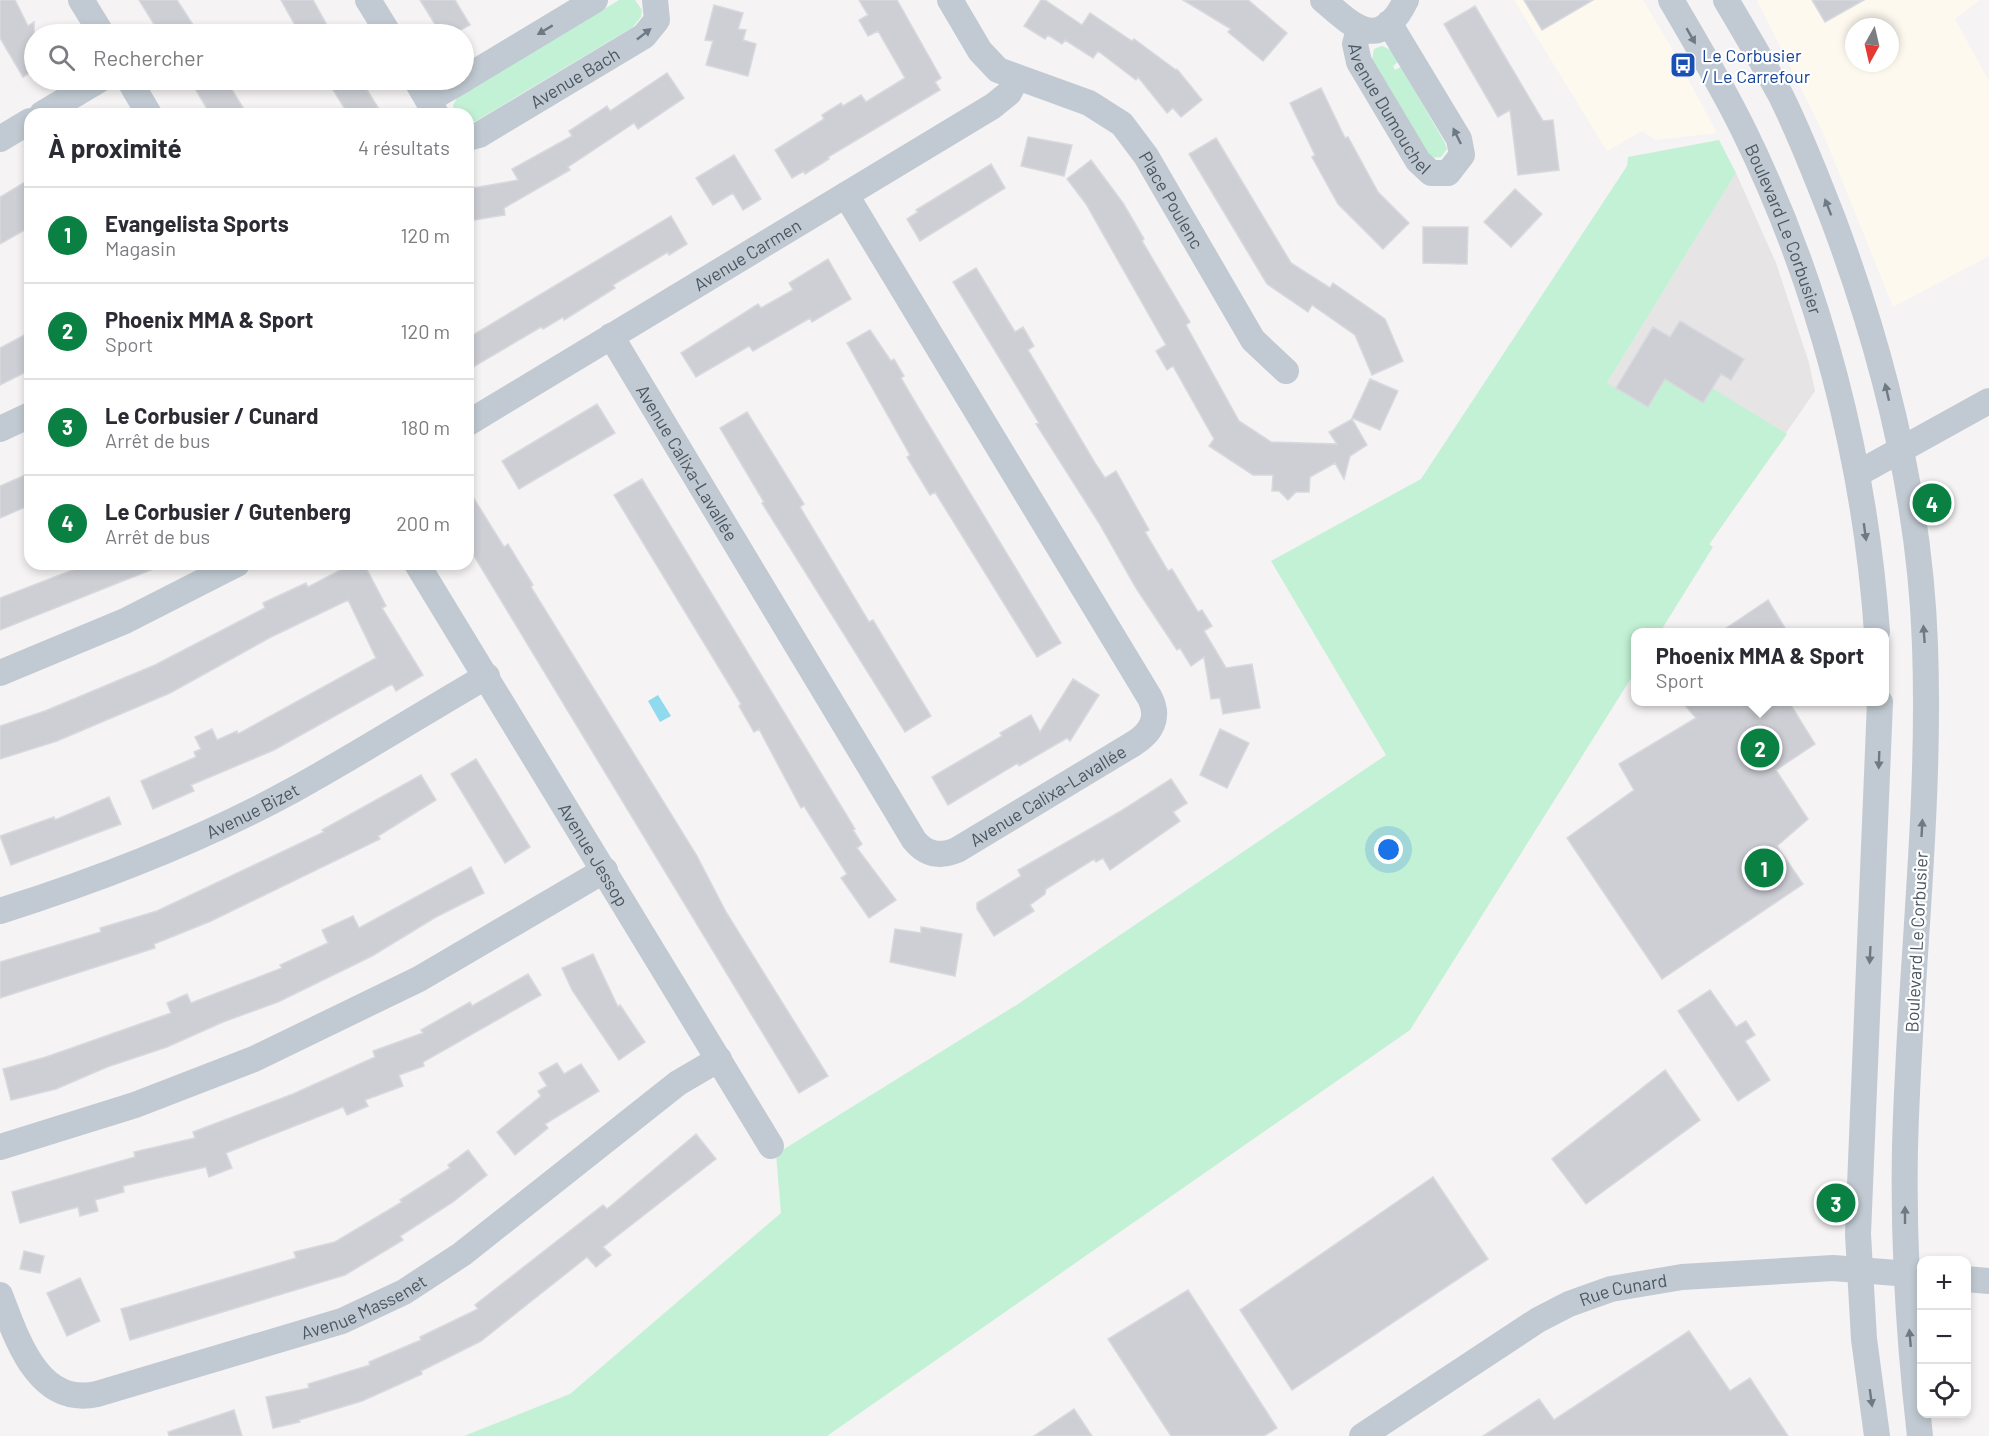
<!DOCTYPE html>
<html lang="fr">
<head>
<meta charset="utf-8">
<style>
  body { margin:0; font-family:Barlow,sans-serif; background:#f2f2f3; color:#2b2b33 }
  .controls { position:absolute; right:18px; bottom:18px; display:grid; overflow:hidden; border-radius:12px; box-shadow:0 3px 9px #0003 }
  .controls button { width:54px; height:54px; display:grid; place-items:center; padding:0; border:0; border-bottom:2px solid #e1e1e2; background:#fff; color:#2b2b33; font:30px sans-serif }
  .compass { position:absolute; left:1845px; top:18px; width:54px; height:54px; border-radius:50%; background:#fff; box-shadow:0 3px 9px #0003; rotate:188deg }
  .you { position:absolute; left:1389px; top:850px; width:21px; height:21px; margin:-15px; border:4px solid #fff; border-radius:50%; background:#1a73e8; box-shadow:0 0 0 9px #1a73e833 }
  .badge { display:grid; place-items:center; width:39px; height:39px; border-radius:50%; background:#0b8043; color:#fff; font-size:20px; font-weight:700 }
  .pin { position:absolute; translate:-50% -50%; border:3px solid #fff; box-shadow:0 2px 6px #0006 }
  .popup { position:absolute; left:1631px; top:628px; width:258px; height:78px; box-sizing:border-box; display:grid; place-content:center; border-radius:12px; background:#fff; filter:drop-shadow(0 2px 4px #0005); font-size:20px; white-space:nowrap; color:#7c7c81 }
  .popup b { font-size:22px; color:#2b2b33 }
  .popup::after { content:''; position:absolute; left:50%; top:100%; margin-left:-12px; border:12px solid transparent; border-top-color:#fff }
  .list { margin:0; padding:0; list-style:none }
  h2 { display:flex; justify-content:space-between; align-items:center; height:78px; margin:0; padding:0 24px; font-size:26px }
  h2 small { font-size:20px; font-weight:400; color:#7c7c81 }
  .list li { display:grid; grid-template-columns:39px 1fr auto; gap:18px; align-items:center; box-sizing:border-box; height:96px; padding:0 24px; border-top:2px solid #e1e1e2 }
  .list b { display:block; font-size:22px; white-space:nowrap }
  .list p { margin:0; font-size:20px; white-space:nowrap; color:#7c7c81 }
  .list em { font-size:20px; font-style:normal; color:#7c7c81 }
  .icon { flex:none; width:33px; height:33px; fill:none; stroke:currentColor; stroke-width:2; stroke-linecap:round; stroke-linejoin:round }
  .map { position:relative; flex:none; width:1989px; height:1436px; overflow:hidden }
  .search { position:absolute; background:#fff; box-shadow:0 3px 9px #0003; left:24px; top:24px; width:450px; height:66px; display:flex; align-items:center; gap:15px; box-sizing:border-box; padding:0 21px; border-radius:33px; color:#7c7c81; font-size:22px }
  .panel { position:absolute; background:#fff; box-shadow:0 3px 9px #0003; left:24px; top:108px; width:450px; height:462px; border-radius:18px }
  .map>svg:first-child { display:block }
  .commercial { fill:#fdf9ef; fill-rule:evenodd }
  .education { fill:#e6e4e5 }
  .green { fill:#c3f1d5 }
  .water { fill:#90daee }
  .building { fill:#cdcfd5; stroke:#d7d9de; stroke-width:1.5 }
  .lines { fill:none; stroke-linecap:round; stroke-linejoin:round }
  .minor { stroke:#c1cad2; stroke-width:26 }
  .oneway { fill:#6e7983 }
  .labels { text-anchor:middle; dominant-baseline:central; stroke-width:4.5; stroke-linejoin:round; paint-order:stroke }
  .transit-label { font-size:18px; fill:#164399; stroke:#fff; text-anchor:start }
  .street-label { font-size:18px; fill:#4a5661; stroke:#fff }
</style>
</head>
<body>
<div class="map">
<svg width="1989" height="1436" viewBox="0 0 1989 1436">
  <rect width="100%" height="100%" fill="#f5f3f3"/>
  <path class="commercial" d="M1514,0H1643L1677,57L1670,61L1676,70L1682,68L1717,133L1656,140L1642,131L1607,151Z
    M1757,0H1980L1955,19L1989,81V256L1893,307L1822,131ZM1854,27H1890V63H1854Z"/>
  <path class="education" d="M1736,173L1776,263L1809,363L1815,391L1709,545L1607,383Z"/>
  <path class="green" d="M619,0H635L642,10L641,17L633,27L476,121L468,123V114H455L453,105L457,98Z
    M1382,46L1391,50L1398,62L1393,66L1395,70L1401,67L1445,143L1447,149L1441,157L1430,158L1372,60L1374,49Z
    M1719,140L1736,173L1607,383L1648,407L1665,379L1703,402L1712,388L1787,434L1709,544L1713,547L1660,632H1636L1635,672L1410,1030L827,1436H464L570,1394L781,1213L776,1154L1018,1004L1386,755L1271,561L1421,479L1627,166L1628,157Z"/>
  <path class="water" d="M658,695L671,716L660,722L648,701Z"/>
  <path class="building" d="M0,0H15L28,26L34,22V70L23,77L0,38Z
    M139,0H177L199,34H160Z
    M281,0H313L328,27L313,34H300Z
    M420,0H455L470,25L453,34H441Z
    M859,0H897L941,78L935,82L940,90L828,157L829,159L805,174L804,171L792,178L775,150L824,119L822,115L841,103L843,106L861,95L866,102L905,78L878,31L868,36L859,20L868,15Z
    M1041,0H1045L1082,25L1090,13L1132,41L1134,39L1176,70L1177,69L1202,100L1181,117L1173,108L1167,113L1138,77L1136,80L1098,51L1093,58L1065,40L1062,44L1048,35L1045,39L1024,26Z
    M1183,0H1248L1287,33L1263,61L1228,32L1231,29Z
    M1524,0H1593L1542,30Z
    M1812,0H1864L1825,22Z
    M714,5L743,13L738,29L746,30L743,40L756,44L748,76L706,65L713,41L705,40Z
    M1475,6L1543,121L1553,120L1559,170L1518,175L1510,110L1498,117L1444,24Z
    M667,73L684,98L638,129L634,123L568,167L570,170L504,208L505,215L468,221V189L518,180L512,169L572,136L569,131L607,106L610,111Z
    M190,80H226L247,114H210Z
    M327,80H361L382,114H348Z
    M1321,88L1345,138L1348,137L1378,192L1409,223L1383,249L1338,204L1312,157L1315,155L1290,103Z
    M1028,137L1072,145L1064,176L1021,166Z
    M1216,138L1291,263L1330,288L1333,283L1385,319L1403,361L1372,375L1355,335L1312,305L1308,312L1267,284L1189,154Z
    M734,155L761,199L743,210L733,193L713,205L696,178Z
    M1091,160L1123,203L1144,239L1142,241L1190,322L1186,325L1239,421L1271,442L1337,444L1329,432L1352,419L1367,445L1350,456L1344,479L1335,463L1310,477L1309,492H1296L1288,500L1279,491H1272L1273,475H1253L1209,446L1214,439L1173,366L1167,370L1156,351L1166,345L1086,204L1067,179Z
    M991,164L1005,188L920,241L907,219L918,212L916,210Z
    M30,179V227L0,244V197Z
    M1515,189L1542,214L1511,247L1484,222Z
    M671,216L687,244L669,255L668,252L613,285L615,288L564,320L563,317L543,329L541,327L468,370V338Z
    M1423,227H1468L1467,264L1423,263Z
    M828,259L851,299L812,322L810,318L753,351L749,346L696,377L681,353L758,304L761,308L793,290L789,283Z
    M976,268L1015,332L1023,327L1034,346L1028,350L1095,463L1105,478L1116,471L1149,530L1145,532L1168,571L1172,569L1198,612L1202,610L1212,626L1204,631L1226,668L1252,664L1260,708L1223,714L1220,698L1211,699L1204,657L1191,666L1180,648L1177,650L1136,588L1099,523L1036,424L1039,423L953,282Z
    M1680,321L1744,359L1731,380L1721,374L1703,403L1665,379L1648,407L1616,388L1653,327L1670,337Z
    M870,330L891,361L894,359L904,376L901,378L918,407L1061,643L1037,657L935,492L930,495L907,457L910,455L847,343Z
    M30,332V370L0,385V348Z
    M1370,379L1398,391L1380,430L1352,418Z
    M597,404L615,433L519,489L502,461Z
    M747,412L804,504L800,507L869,622L873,620L931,716L905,732L762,503L764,502L720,428Z
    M30,473V505L0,518V486Z
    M642,479L855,829L853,830L862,844L857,848L896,900L869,918L841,878L847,874L804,806L801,808L759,729L754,732L739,706L741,704L614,495Z
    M468,489L504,547L508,544L533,585L531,587L697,856L726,912L828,1076L799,1093L468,546Z
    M88,564L163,565L0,630V598Z
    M352,564H364L386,606L382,608L423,675L396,691L392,684L274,750L191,785L194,791L153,809L141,781L196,757L194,752L201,749L195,737L212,729L217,740L237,731L238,734L376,658L348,600L271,637L170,693L57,741L0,759V726L45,711L155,665L265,608L263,603L306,583L308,587Z
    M1768,600L1788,633H1719Z
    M1073,679L1099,695L1070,741L1067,738L1019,766L1018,763L948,805L932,777L1002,736L1000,733L1031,715L1040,732Z
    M1682,702H1789L1815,744L1776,770L1808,819L1777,846L1803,884L1662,979L1567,838L1634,790L1619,764L1696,718Z
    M1220,729L1249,743L1227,788L1200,775Z
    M476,759L530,847L505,863L451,774Z
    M421,775L436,800L378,836L380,839L211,921L154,944L155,948L0,998V962L101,932L100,928L157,911L324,832L322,830Z
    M1171,779L1187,803L1173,812L1180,821L1110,870L1103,858L1096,862L1094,859L1046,889L1045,894L1030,905L1034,911L994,936L977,909V903L1021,876L1018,870L1121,811Z
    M109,797L121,824L11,865L0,836L54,817L55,820Z
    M471,867L484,893L436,917L372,956L278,1002L223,1022L167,1047L107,1067L56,1089L11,1100L3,1069L46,1057L171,1013L167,1003L187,994L191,1003L282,968L280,965L328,943L322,930L353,916L359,928Z
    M921,927L962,934L955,976L890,962L895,929L921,933Z
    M593,954L618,1007L620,1005L645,1042L619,1060L572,990L562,968Z
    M528,974L541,995L423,1062L424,1066L399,1075L403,1086L365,1100L368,1106L347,1115L343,1107L226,1153L232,1168L209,1177L206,1167L123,1186L124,1192L95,1200L98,1211L80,1216L78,1207L20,1223L12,1192L135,1157L134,1152L195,1138L193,1132L293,1094L375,1057L373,1051L423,1033L421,1030L470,1002L472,1006Z
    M1710,990L1736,1027L1746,1021L1755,1035L1745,1041L1770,1080L1738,1101L1678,1011Z
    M557,1063L564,1074L581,1064L599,1091L545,1124L548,1128L515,1155L497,1132L541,1096L538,1091L547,1086L539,1073Z
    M1665,1070L1700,1120L1586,1204L1552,1159Z
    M696,1134L716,1159L603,1247L611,1255L596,1267L587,1257L481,1341L421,1371L422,1374L362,1401L299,1420L300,1422L273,1428L266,1397L309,1388L308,1384L370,1365L369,1362L421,1340L420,1337L478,1309L475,1305L603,1205L607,1209Z
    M468,1150L487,1175L453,1202L400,1236L403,1240L345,1275L130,1340L121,1309L296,1258L294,1252L335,1242L402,1202L400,1200L450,1168L448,1165Z
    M1433,1177L1488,1259L1292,1390L1240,1310Z
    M24,1251L44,1256L40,1273L20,1269Z
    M80,1278L100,1321L67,1336L47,1293Z
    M1188,1290L1277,1428L1264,1436H1171L1108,1339Z
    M1689,1331L1730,1391L1750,1378L1788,1436H1483L1539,1399L1554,1420Z
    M1074,1409L1092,1436H1034Z
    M234,1410L242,1436H169L168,1432Z"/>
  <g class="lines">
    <g class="minor">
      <path d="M81,0L102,34"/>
      <path d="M368,0L389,34"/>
      <path id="s1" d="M950,0L980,51L998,70L1089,103L1122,124L1146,156L1253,340L1286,371"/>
      <path d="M1323,0C1354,27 1380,53 1406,0"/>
      <path id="s2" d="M1671,0C1696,43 1722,86 1744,131C1820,286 1865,460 1877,632"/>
      <path d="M1726,0C1745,32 1764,64 1781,96C1801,136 1817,178 1833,219C1884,355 1920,499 1925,645C1931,813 1909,980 1905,1148C1903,1245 1909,1340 1920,1436"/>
      <path id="s3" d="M1359,30L1355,44L1359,62L1418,161L1431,173H1448L1462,155L1459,139L1389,23"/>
      <path d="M464,79L595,0"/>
      <path d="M129,80L149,114"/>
      <path d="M416,80L436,114"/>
      <path d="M428,100L463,80"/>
      <path d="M42,114L99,80"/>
      <path id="s4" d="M468,138L479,135L644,36L657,20L655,0"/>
      <path d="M0,139L30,121"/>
      <path id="s5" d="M611,336L914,840C926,855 940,857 957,850L1133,744C1151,733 1160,718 1150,698L846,195"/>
      <path id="s6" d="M468,423L993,106L1009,93L1017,78"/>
      <path d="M0,429L30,415"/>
      <path d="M1857,474L1989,401"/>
      <path id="s7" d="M417,564L771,1146"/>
      <path d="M0,673L125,621L237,564"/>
      <path id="s8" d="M0,911C101,879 202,840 295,789C360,753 423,713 487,676"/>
      <path d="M0,1147L135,1105L254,1059L419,979L605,870"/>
      <path d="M1966,1279L1989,1281"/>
      <path id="s9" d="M0,1295C17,1339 38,1407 97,1394L342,1321L404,1292L462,1254L678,1083L719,1059"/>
      <path id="s10" d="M1362,1436L1538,1320L1569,1304L1611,1289L1682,1277L1833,1268L1922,1275"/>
      <path d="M1877,1436L1864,1339L1858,1234L1880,702"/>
    </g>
  </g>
  <defs><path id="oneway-solid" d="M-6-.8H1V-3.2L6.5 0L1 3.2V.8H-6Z" transform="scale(1.5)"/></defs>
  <g class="oneway">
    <use href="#oneway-solid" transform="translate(545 30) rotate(149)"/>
    <use href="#oneway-solid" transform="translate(644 34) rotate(-38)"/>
    <use href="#oneway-solid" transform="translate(1691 36) rotate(60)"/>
    <use href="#oneway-solid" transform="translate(1457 136) rotate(-116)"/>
    <use href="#oneway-solid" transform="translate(1828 207) rotate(-111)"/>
    <use href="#oneway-solid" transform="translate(1887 392) rotate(-103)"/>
    <use href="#oneway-solid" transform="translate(1865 532) rotate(82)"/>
    <use href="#oneway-solid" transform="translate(1924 634) rotate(-94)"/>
    <use href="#oneway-solid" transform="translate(1879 760) rotate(92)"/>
    <use href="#oneway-solid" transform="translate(1922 828) rotate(-87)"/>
    <use href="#oneway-solid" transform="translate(1870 955) rotate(93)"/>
    <use href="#oneway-solid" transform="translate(1905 1215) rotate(-90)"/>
    <use href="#oneway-solid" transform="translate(1910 1338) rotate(-95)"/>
    <use href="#oneway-solid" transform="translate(1871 1398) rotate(82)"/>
  </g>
  <defs>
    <g id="bus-square" transform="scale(1.35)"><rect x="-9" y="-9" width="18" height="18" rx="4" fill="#1a4fb4" stroke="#fff"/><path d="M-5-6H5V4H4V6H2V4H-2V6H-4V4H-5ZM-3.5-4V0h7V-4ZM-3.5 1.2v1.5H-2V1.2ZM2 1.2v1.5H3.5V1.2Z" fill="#fff"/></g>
  </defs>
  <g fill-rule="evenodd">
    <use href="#bus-square" x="1683" y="65"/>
  </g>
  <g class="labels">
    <g class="transit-label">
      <text x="1702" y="55">Le Corbusier<tspan x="1702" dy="21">/ Le Carrefour</tspan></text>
    </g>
    <g class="street-label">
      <text stroke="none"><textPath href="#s4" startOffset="123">Avenue Bach</textPath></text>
      <text stroke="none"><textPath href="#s3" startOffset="88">Avenue Dumouchel</textPath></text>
      <text stroke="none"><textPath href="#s1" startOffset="312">Place Poulenc</textPath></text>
      <text stroke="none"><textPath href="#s2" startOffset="256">Boulevard Le Corbusier</textPath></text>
      <text stroke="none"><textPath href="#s6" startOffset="326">Avenue Carmen</textPath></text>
      <text stroke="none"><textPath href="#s5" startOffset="148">Avenue Calixa-Lavallée</textPath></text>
      <text stroke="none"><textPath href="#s5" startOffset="742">Avenue Calixa-Lavallée</textPath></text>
      <text stroke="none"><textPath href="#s8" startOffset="272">Avenue Bizet</textPath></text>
      <text stroke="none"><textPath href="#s7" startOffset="340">Avenue Jessop</textPath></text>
      <text transform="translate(1916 942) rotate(-87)">Boulevard Le Corbusier</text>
      <text stroke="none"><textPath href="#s10" startOffset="302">Rue Cunard</textPath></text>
      <text stroke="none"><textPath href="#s9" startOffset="434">Avenue Massenet</textPath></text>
    </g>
  </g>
</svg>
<div class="controls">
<button>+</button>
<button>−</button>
<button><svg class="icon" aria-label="locate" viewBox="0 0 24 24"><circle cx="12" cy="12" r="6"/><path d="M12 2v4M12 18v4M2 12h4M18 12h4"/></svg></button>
</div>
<svg class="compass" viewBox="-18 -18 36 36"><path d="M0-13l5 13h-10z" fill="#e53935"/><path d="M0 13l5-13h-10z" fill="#7c7c81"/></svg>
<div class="you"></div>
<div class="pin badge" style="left:1764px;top:868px">1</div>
<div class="pin badge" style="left:1760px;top:748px">2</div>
<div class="popup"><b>Phoenix MMA &amp; Sport</b>Sport</div>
<div class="pin badge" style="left:1836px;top:1203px">3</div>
<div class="pin badge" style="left:1932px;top:503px">4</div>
<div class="search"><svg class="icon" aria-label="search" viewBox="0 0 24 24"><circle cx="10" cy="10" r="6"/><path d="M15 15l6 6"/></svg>Rechercher</div>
<section class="panel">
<h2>À proximité<small>4 résultats</small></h2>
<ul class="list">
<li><span class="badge">1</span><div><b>Evangelista Sports</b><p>Magasin</p></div><em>120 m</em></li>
<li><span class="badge">2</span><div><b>Phoenix MMA &amp; Sport</b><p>Sport</p></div><em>120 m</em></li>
<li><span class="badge">3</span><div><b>Le Corbusier / Cunard</b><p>Arrêt de bus</p></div><em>180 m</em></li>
<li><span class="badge">4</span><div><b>Le Corbusier / Gutenberg</b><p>Arrêt de bus</p></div><em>200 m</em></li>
</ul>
</section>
</div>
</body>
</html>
